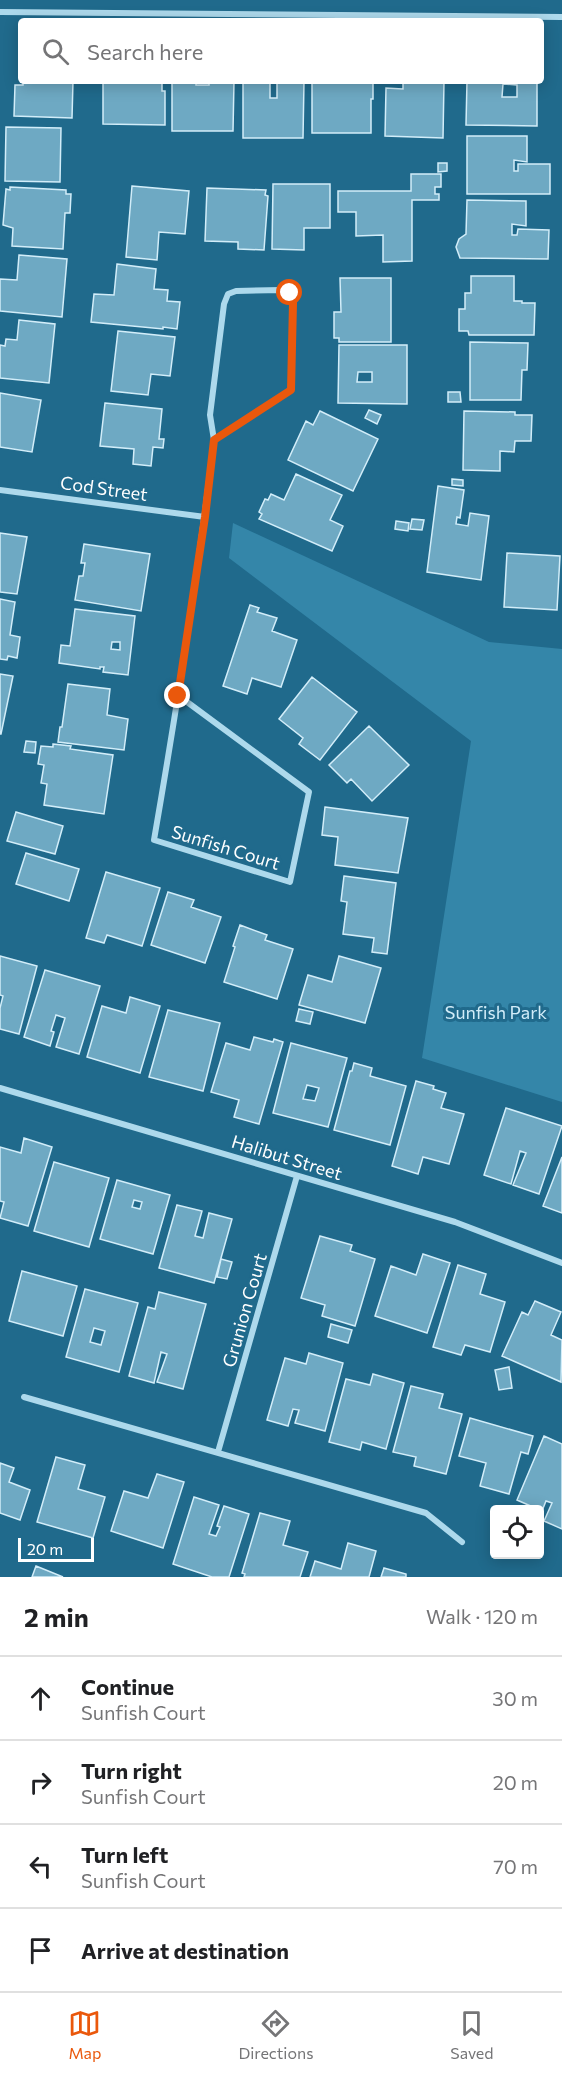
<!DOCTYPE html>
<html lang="en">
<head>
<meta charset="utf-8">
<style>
  body { margin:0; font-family:Commissioner,sans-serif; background:#f2f2f2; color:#202124 }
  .controls { position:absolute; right:18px; bottom:18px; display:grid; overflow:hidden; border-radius:6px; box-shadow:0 3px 15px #0003 }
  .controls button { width:54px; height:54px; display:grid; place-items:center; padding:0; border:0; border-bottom:2px solid #e0e0e0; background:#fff; color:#202124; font:30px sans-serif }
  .scale { position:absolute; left:18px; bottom:15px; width:76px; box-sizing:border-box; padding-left:6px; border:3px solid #fff; border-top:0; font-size:16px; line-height:21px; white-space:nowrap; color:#fff; -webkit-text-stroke:4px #206a8c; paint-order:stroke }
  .stop { position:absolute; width:18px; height:18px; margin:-14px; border:4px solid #ea580c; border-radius:50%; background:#fff }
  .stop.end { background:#ea580c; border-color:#fff; box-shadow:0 2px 6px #0008 }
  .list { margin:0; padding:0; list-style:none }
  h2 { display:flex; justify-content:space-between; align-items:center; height:78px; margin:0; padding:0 24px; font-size:26px }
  h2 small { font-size:20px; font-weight:400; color:#757577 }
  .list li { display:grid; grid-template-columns:39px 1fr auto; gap:18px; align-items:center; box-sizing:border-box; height:84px; padding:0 24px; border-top:2px solid #e0e0e0 }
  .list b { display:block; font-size:22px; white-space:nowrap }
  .list p { margin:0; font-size:20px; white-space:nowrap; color:#757577 }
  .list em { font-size:20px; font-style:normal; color:#757577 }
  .icon { flex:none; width:33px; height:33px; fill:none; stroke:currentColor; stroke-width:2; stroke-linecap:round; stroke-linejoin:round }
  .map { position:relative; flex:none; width:562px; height:1577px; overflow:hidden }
  .search { position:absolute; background:#fff; box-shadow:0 3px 15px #0003; left:18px; right:18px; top:18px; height:66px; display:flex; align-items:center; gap:15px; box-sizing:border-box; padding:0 21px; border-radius:6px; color:#757577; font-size:22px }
  .sheet { height:414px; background:#fff }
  nav { display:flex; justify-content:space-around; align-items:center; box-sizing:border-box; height:84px; border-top:2px solid #e0e0e0; background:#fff; font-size:16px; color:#757577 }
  nav a { display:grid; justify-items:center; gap:3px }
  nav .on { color:#ea580c }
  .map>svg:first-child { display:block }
  .green { fill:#3486a9 }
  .building { fill:#6ea9c3; stroke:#d2edf9; stroke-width:1.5; fill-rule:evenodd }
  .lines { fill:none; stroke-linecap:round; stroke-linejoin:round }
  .minor { stroke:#add9ec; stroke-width:6 }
  .route { stroke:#ea580c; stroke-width:8 }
  .labels { text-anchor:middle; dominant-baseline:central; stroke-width:6; stroke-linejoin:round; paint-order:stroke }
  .street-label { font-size:18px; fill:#fff; stroke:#206a8c }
  .park-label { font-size:18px; fill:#d2edf9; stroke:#206a8c }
</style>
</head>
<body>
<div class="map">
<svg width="562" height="1577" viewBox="0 0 562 1577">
  <rect width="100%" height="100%" fill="#206a8c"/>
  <path class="green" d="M233,523L489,642L562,649V1102L422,1058L471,741L229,558Z"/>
  <path class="building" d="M23,81H73L72,118L14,116L15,85H23Z
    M103,81H162V91H165V125L103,124Z
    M172,81H196V85H209V81H234L233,131H172Z
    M243,81H270V98H277V81H304L303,138H243Z
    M312,81H373V99H371V133H312Z
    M403,81H444L443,138L385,136L386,88L403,89Z
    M467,81H537V126L466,125ZM503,84L517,85V97H502Z
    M6,127L61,128L60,182L5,181Z
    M467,136H527V162L514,160V171H518V164H550V194H467Z
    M438,163H447V171L438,172Z
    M411,174H441V187H435V194H439V200H412V261L383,262V235L356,236V212H338V191H411Z
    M273,184H330V228H304V250L272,249Z
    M132,186L189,191L185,234L159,232L157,260L126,257Z
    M10,187L66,190V194H71L70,213H65L63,249L12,246L13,228L3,225L6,189L10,190Z
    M207,188L266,190L265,195L268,196L264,250L238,249V242L205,241Z
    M467,200L526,201V226L512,224V235H517L518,229L549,230L548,259L460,258L456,247L459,239L466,234Z
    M19,255L67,259L62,317L0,311V279L17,280Z
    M117,264L156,269L154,289L168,290L167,301L180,302L177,329L163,327V329L91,322L94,294L114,295Z
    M471,276H514V301H522V303H535L534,335H469L468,331H459V309H465V293H471Z
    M340,278H391V342H339V338H334V312H341Z
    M19,320L55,324L49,383L0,378V345L5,346L6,339L17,340Z
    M118,331L175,337L170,376L151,374L148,395L111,391Z
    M470,342L528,343L527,370H522L521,400H470Z
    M339,345H407V404L338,403ZM358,372H372V382H357Z
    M448,392H460L461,402H448Z
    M0,393L41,400L32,452L0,447Z
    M105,403L162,409L159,439H164L163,448L153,447L151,466L133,464L134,449L100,446Z
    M369,410L381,415L377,424L365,418Z
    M320,411L378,439L353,491L288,460L306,421L313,425Z
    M464,411L515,412V415H532L531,441H515L514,452L500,451V471L463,470Z
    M296,474L342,495L330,520L343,526L332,551L259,519L262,514L259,512L265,499L268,500L271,494L284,500Z
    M452,479L463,480V486L452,485Z
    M438,486L464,490L460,518L457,517L456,524L468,526L470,513L489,516L481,580L427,572Z
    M412,519L424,520L422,530L410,529Z
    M396,521L409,523L408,531L395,529Z
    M0,533L27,537L17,594L0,592Z
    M84,544L150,554L141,611L75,600L79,576H83L85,563H81Z
    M507,553L560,556L557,610L504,607Z
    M0,599L15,602L10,635L20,637L17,658L8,656L7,660L0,659Z
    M250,605L259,608L257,612L277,618L272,631L297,640L281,687L252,678L247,694L223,686Z
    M75,609L135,616L128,675L103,672L104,667H100V669L59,663L61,645L70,646ZM112,642H120V650L111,649Z
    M0,674L13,676L1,734H0Z
    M312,677L357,712L320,760L299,744L303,738L279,719Z
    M68,684L110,689L107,715L128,719L124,750L58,742L60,727H62Z
    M369,726L409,765L372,801L351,779L347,783L329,765Z
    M26,741L36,742L35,753L24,752Z
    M53,744L71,746L70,749L113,755L104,814L44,805L47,784L41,783L44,765L38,764L41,746L53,747Z
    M325,807L408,818L398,873L335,865L338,837L322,835Z
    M16,812L63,826L55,854L7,841Z
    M26,853L79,869L69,901L16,884Z
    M106,872L160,888L142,946L107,935L104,943L86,938Z
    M344,876L396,883L387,954L372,952L374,938L343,934L347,902L341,901Z
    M168,892L194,900L191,907L221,917L205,963L151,945Z
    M240,925L267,935L265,940L293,949L277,999L224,982L235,947L233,946Z
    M0,956L37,966L19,1034L0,1029V1008L3,996L0,995Z
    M339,956L381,968L365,1023L299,1005L308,975L332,982Z
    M45,970L100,986L79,1054L56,1047L65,1018L56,1015L51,1031L54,1032L50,1046L24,1037Z
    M130,997L160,1006L140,1073L87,1057L102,1006L126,1013Z
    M299,1009L313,1012L310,1024L296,1021Z
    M168,1010L220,1023L203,1091L149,1077Z
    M254,1037L273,1042L274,1039L283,1042L259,1124L234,1117L239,1100L211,1092L226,1043L250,1050Z
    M291,1043L347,1058L328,1127L273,1113ZM307,1085L319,1088L315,1101L303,1099Z
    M354,1063L372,1068L370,1076L406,1086L390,1145L334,1130L350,1071H352Z
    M416,1081L434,1086L433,1089L446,1093L441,1108L464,1114L449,1164L423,1157L418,1174L392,1166Z
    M506,1108L562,1126L539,1194L513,1185L526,1153L520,1151L511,1184L484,1175Z
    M24,1138L52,1147L28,1226L0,1218L4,1202L0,1201V1147L21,1153Z
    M562,1157V1213L543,1206Z
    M54,1162L109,1178L89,1247L34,1231Z
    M117,1180L170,1195L153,1254L100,1239ZM134,1200L142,1202L140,1209L132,1207Z
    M177,1205L202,1211L195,1236L203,1238L209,1213L232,1219L214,1283L159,1268Z
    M320,1236L352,1245L350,1251L375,1259L355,1326L322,1316L325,1305L301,1298Z
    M423,1254L450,1263L427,1333L375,1316L391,1266L416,1275Z
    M221,1259L232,1262L227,1279L217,1277Z
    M458,1265L486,1274L480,1294L505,1302L490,1352L465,1345L461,1355L433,1347Z
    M22,1271L77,1286L63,1336L9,1321Z
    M85,1289L138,1303L119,1372L66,1357ZM94,1328L105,1331L101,1345L90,1342Z
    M159,1292L206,1304L183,1389L157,1382L167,1354L161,1352L154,1383L129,1376L148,1307L155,1309Z
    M535,1301L561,1312L551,1335L562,1340L561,1382L502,1356L522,1312L528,1315Z
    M331,1324L352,1330L348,1343L328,1337Z
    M309,1353L343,1363L325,1431L295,1423L299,1410L293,1409L288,1426L267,1420L285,1358L306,1364Z
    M509,1367L512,1388L499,1390L495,1370Z
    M373,1374L404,1383L386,1449L362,1442L360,1450L329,1442L346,1379L370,1385Z
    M411,1386L443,1394L439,1408L462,1414L446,1474L414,1466L416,1457L393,1452Z
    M470,1418L533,1436L528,1454L521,1452L509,1494L480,1486L486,1463L459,1456Z
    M544,1436L562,1444V1529L544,1521L552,1503L546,1501L542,1511L517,1500Z
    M56,1457L85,1465L78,1489L105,1497L93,1538L37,1522Z
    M0,1463L14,1468L9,1482L30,1490L20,1520L0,1513Z
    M157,1474L184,1482L163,1548L111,1531L124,1491L148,1498Z
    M194,1497L219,1505L209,1534L216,1536L220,1527L217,1526L224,1506L249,1514L229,1577H212L173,1564Z
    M260,1513L290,1521L283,1545L308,1552L300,1577H244L245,1574L242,1573Z
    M348,1543L376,1551L369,1577H310L315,1561L341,1569Z
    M36,1566L63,1577H32Z
    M384,1568L406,1574V1577H381Z"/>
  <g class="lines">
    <path class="minor" d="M0,12L562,17
      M282,290L291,294L293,303L291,390L214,440L210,415L224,304L228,294L236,291Z
      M0,490L205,517
      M179,696L309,792L290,882L154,840C177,707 198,574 214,440
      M0,1088L455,1222L562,1263
      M24,1397L426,1513L462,1542
      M218,1452L297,1176"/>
  </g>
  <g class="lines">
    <path class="route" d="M178,696L205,517L214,440L291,390L293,303L290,293"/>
  </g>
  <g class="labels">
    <g class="street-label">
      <text transform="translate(104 488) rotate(8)">Cod Street</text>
      <text transform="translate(226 847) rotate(17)">Sunfish Court</text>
      <text transform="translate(287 1157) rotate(17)">Halibut Street</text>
      <text transform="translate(244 1310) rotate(-74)">Grunion Court</text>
    </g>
    <g class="park-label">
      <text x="496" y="1012">Sunfish Park</text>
    </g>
  </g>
</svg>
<div class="controls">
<button><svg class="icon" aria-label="locate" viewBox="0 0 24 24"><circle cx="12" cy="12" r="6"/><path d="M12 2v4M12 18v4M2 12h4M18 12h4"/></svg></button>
</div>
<div class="scale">20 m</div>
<div class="stop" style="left:290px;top:293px"></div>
<div class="stop end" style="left:178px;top:696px"></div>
<div class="search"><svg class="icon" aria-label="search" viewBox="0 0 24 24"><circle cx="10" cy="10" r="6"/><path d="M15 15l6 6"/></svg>Search here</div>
</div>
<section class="sheet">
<h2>2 min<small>Walk · 120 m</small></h2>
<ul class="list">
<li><svg class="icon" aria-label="ahead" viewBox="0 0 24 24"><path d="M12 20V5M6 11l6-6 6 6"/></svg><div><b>Continue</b><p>Sunfish Court</p></div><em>30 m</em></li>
<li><svg class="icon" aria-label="right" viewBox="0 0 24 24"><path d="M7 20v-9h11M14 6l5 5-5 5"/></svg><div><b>Turn right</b><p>Sunfish Court</p></div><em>20 m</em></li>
<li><svg class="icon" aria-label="left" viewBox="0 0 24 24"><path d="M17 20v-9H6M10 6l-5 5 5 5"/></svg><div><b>Turn left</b><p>Sunfish Court</p></div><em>70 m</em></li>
<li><svg class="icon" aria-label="arrive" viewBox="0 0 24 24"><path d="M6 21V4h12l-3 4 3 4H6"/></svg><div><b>Arrive at destination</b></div></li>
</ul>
</section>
<nav>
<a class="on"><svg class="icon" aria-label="map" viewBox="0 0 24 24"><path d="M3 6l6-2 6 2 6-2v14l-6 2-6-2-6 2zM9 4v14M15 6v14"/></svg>Map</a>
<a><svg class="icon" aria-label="directions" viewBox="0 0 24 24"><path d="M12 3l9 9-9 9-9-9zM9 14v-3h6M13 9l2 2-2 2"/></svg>Directions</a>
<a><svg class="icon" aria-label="saved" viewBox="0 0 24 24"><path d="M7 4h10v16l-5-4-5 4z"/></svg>Saved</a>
</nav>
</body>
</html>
